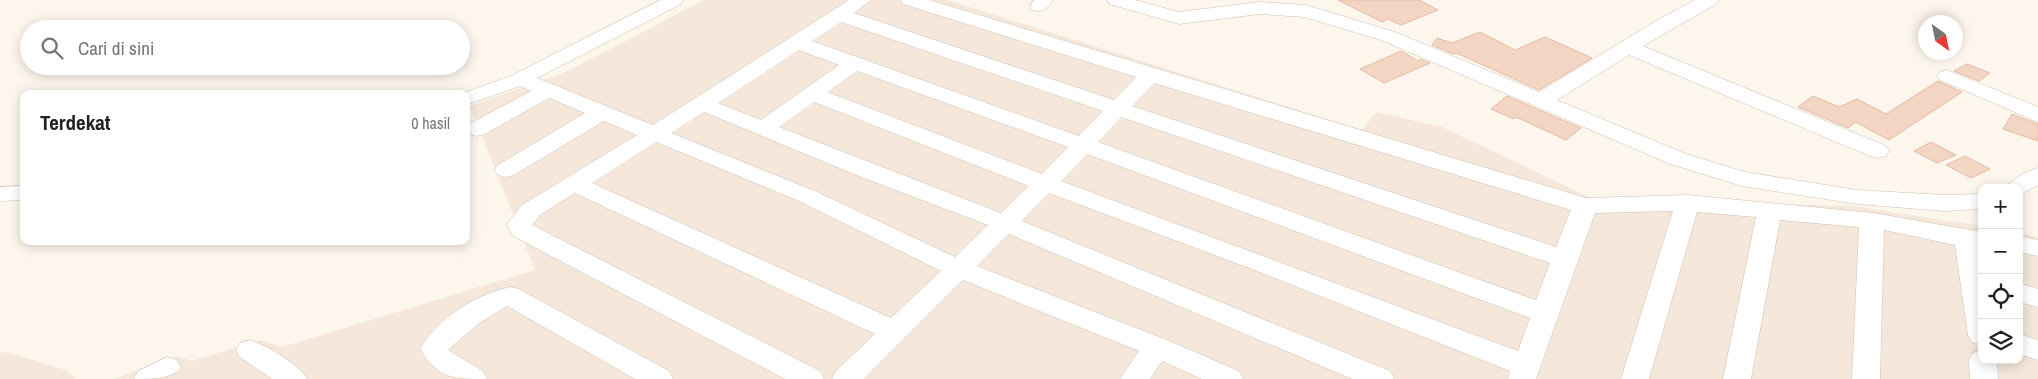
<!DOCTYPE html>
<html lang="id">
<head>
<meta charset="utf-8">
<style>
  body { margin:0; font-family:"Archivo Narrow",sans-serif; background:#f2f2f2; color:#222 }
  .controls { position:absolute; right:15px; bottom:15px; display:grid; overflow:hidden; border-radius:10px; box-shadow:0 2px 12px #0003 }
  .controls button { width:45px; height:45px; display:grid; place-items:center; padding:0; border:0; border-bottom:1px solid #e0e0e0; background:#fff; color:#222; font:25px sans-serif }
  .compass { position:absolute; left:1918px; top:15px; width:45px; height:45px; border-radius:50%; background:#fff; box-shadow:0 2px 12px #0003; rotate:147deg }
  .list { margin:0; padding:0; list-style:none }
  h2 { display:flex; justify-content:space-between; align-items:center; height:65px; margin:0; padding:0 20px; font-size:21px }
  h2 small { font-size:16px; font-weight:400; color:#767676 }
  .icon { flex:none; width:28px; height:28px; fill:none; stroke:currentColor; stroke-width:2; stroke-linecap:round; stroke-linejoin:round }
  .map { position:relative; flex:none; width:2038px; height:379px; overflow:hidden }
  .search { position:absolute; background:#fff; box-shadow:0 2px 12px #0003; left:20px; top:20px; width:450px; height:55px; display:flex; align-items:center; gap:12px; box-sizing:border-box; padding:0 18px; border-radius:28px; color:#767676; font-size:19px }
  .panel { position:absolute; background:#fff; box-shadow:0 2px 12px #0003; left:20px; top:90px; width:450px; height:155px; border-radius:10px }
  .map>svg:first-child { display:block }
  .residential { fill:#f5e8da }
  .building { fill:#f3d5c3; stroke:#e6bba3 }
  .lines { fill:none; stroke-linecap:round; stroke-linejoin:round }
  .street-casing { stroke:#d1beb0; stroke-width:1 }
  .street { fill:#fff; fill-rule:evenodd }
</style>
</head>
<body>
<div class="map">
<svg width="2038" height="379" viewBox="0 0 2038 379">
  <rect width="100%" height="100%" fill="#fdf6ec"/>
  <path class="residential" d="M704,0H947L1362,130L1376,112L1442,127L1593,199L1854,206L1982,226V360H2019V232L2038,238V379H114L177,356L191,361L261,340L282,347L535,270L470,106L568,71Z
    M7,352L68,371L76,379H0V353Z"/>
  <path class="building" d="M1338,0H1419L1438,10L1401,25L1388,19L1382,22Z
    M1480,32L1515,50L1545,37L1592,58L1539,90L1456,53L1453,54L1432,45L1437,38L1452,43Z
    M1401,51L1418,61L1420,59L1430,63L1384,83L1360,69Z
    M1967,64L1990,73L1979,81L1954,71Z
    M1938,81L1962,92L1889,140L1855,122L1848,128L1798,107L1813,96L1839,107L1857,99L1886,114Z
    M1507,96L1555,117L1581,128L1566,140L1516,117L1514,119L1491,109Z
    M2012,114L2038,124V141L2003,129Z
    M1931,142L1956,155L1937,163L1914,151Z
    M1965,156L1990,169L1971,178L1946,165Z"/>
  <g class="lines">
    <g class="street-casing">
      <path id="street" d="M660,0H683L681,4L537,78L653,125L849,0H871L854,13L1114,100L1136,77L903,4L901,0H929L1586,198L1688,195L1873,213L1982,232V345L1972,342L1968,335L1955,245L1884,230L1880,379H1852L1859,227L1780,220L1751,379H1723L1756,217L1697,212L1649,379H1621L1673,211L1595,213L1536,379H1508L1510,371L1244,266L1049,193L1022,221L1390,371L1394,379H1352L1009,234L977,266L1167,340L1239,371L1243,379H1202L1162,361L1150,379H1120L1139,351L963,280L864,379H832L836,371L875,334L575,193L540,215L532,225L820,371L824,379H785L513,236L507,224L522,205L637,135L604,121L514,175L506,177L498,175L494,170L498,165L585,113L549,98L485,134L477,136L469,134L466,129L469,124L531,91L520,86L466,105V94H461L513,75ZM841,22L1103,111L1079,136L812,41ZM799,50L839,65L761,120L718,103ZM857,71L1068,147L1042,174L827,92ZM1154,83L1571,210L1556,247L1132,106ZM814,102L1029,186L1001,213L779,127ZM704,112L861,177L988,225L955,257L815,191L671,133ZM1121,117L1550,263L1536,300L1098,142ZM656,142L799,201L941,271L891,318L592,183ZM1087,154L1530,318L1518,351L1061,181Z
        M1034,0H1053C1047,9 1043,13 1032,10L1030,6Z
        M1107,0H1135L1179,12L1260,2L1306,5L1395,32L1539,92L1661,18L1695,0H1718L1716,4L1643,46L1886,146L1889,151L1886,156L1878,158L1870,156L1629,55L1557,100L1686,154L1745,172L1857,190L1944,195L1982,194V209L1944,211L1857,204L1742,186L1670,164L1381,40L1304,17L1260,14L1179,24L1109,4Z
        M1947,70L2038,107V122L1940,80L1937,76L1940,72Z
        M2038,168V185L2019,195V188H2006C2013,178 2027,171 2038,168Z
        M24,186V200L0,201V187Z
        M2019,236L2038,240V256L2019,252Z
        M2019,283L2038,289V307L2019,302Z
        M510,287L519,289L669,371L673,379H635L507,306L478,324L448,350L483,371L487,379C453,379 438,379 420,349C438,318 475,295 510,287Z
        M2019,334L2038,340V360L2019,354Z
        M250,340C266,345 299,364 307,379H272L240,357L236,350L240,343Z
        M1982,350V360H1997L1998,379H1970L1969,360L1973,353Z
        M167,357L177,360L181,368C172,379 151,379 134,379L138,371Z"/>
    </g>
    <use href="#street" class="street"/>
  </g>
</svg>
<div class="controls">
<button>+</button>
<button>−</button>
<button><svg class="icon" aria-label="locate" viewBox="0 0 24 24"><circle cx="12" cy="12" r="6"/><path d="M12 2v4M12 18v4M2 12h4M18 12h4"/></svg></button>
<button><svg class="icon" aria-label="layers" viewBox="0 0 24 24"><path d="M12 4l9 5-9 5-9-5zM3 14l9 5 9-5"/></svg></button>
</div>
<svg class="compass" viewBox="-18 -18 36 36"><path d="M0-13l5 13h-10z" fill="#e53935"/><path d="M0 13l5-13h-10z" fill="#767676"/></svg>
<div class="search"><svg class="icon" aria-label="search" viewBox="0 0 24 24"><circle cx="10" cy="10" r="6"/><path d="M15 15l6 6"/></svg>Cari di sini</div>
<section class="panel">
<h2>Terdekat<small>0 hasil</small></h2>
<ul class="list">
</ul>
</section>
</div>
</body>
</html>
